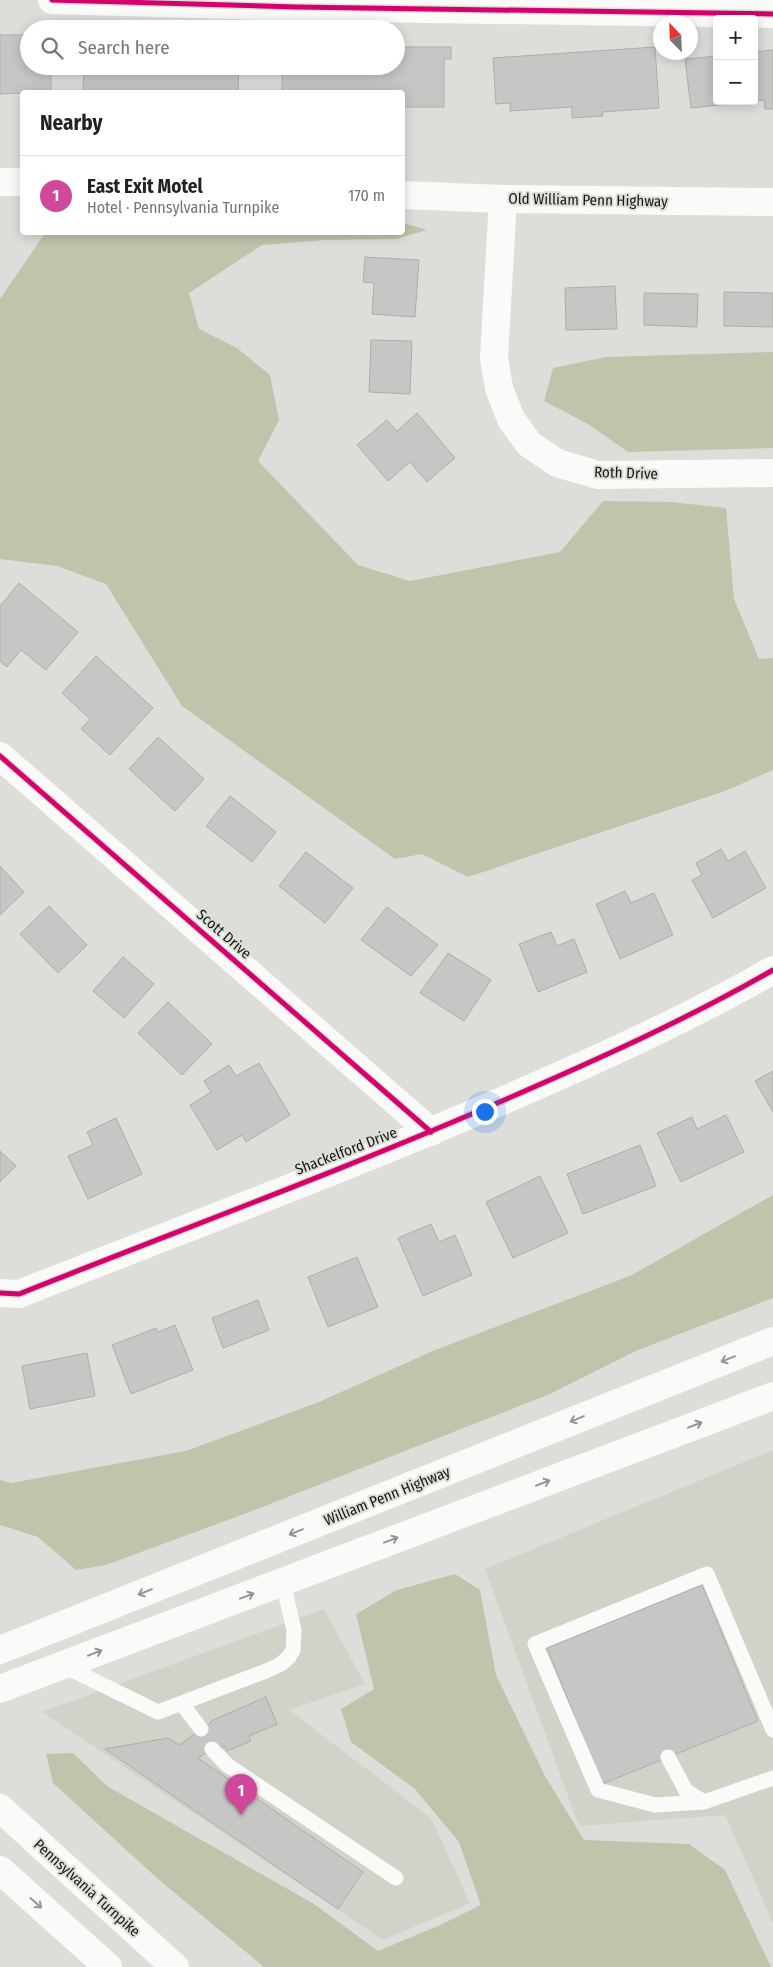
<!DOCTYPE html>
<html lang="en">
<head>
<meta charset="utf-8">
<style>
  body { margin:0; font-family:"Fira Sans Condensed",sans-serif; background:#f2f2f2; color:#222 }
  .controls { position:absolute; right:15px; top:15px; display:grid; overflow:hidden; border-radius:5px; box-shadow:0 2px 12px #0003 }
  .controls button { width:45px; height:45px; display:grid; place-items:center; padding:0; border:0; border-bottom:1px solid #e0e0e0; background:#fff; color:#222; font:25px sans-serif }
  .compass { position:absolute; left:653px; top:15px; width:45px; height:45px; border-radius:50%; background:#fff; box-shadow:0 2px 12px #0003; rotate:337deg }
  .you { position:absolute; left:484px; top:1111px; width:18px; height:18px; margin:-12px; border:4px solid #fff; border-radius:50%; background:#1a73e8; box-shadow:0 0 0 8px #1a73e833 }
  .badge { display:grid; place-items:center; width:32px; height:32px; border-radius:50%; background:#d93025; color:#fff; font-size:16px; font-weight:700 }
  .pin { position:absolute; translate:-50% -41px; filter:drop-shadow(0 1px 2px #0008) }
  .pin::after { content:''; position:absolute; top:26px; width:18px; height:15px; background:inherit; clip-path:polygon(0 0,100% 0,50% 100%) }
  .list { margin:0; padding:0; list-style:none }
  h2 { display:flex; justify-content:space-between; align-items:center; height:65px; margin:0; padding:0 20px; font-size:21px }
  h2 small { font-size:16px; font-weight:400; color:#767676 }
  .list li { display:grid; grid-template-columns:32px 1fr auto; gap:15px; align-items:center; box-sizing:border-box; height:80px; padding:0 20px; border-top:1px solid #e0e0e0 }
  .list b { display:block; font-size:19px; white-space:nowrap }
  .list p { margin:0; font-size:16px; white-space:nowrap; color:#767676 }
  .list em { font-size:16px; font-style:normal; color:#767676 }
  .icon { flex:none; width:28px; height:28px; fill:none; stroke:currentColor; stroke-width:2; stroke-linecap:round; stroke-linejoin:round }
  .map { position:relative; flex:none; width:773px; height:1967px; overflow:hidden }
  .search { position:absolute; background:#fff; box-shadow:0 2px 12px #0003; left:20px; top:20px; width:385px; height:55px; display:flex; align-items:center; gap:12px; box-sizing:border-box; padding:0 18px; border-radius:28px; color:#767676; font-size:19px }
  .panel { position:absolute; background:#fff; box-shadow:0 2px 12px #0003; left:20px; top:90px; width:385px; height:145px; border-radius:5px }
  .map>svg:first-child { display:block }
  .built { fill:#d1d3c9 }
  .forest { fill:#c1c3aa }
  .building { fill:#c6c7c4; stroke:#adaeab }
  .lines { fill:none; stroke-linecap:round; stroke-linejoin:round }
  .lane { stroke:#fafaf9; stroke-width:15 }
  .street { stroke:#fafaf9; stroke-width:28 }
  .secondary { stroke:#fafaf9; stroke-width:28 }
  .highway { stroke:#fafaf9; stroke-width:28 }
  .cycleway-casing { stroke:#dedfd9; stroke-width:8 }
  .cycleway { stroke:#d6006c; stroke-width:5 }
  .oneway { stroke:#949492 }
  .labels { text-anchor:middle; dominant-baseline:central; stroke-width:4; stroke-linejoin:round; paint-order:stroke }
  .street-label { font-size:15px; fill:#171815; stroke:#dedfd9 }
</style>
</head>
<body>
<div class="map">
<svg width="773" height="1967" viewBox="0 0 773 1967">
  <rect width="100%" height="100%" fill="#dddeda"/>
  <path class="built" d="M773,1450V1923L725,1815L579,1826L485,1569Z
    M324,1609L365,1684L289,1710L431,1818L470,1903L383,1940L42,1712Z"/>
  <path class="forest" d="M403,223L427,230L396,239L323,240L262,245L189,293L199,329L237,348L270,375L279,420L258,461L358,565L410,581L560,552L603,501L672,502L726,508L734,599L759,659L773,658V770L725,791L468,877L422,854L395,859L182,706L106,584L57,566L0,559V299L43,236L48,232H402Z
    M773,352V448L628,452L588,424L544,401L553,368L606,357Z
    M773,1195V1298L638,1350L550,1394L252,1511L106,1565L76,1570L38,1537L0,1525V1480L11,1483L186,1451L319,1402L435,1350L632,1275Z
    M455,1574L480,1590L496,1675L545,1776L584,1840L689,1844L725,1870L771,1967H264L158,1879L53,1783L46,1754L73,1753L107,1786L314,1904L378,1951L436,1927L481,1905L459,1842L415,1789L351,1742L341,1709L374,1689L356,1614L397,1590Z"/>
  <path class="building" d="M0,35H29V66H51V92L0,94Z
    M396,47H451V59H444V107H402V92H282V66H396Z
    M655,47L659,108L602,112L603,116L572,118V107L510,111V103L496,104L493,58Z
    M773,50V109H765L764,100L691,108L685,59L717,56V101H754V52Z
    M84,66H239L238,92H83Z
    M365,257L419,260L415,317L372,314L374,283L363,282Z
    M615,286L617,329L566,330L565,288Z
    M724,292L773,293V327L724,326Z
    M644,293L698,294L697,327L644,325Z
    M371,340L412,341L410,394L369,392Z
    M417,413L455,458L427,482L410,462L388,481L357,445L387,420L397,431Z
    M19,583L78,632L46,670L21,650L7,667L0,661V606Z
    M96,656L153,708L110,755L81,729L90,719L62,693Z
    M158,737L204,779L175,811L129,769Z
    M230,796L276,832L252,862L206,826Z
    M721,849L728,861L745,851L766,888L713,918L692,880L702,875L696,863Z
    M306,852L353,888L325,923L279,886Z
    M0,866L24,892L0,915Z
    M625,891L631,903L654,893L673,935L620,959L596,904Z
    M49,906L87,945L58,973L20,934Z
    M387,907L438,945L411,976L361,940Z
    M551,932L557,946L574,939L587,972L538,992L519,944Z
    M448,953L491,980L464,1021L420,993Z
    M123,957L154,984L124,1018L93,991Z
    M168,1002L212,1044L182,1075L138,1033Z
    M259,1063L290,1115L246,1142L242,1135L217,1150L190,1105L211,1092L204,1081L229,1065L236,1076Z
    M773,1071V1112L755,1081Z
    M726,1115L744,1152L681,1182L657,1133L692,1117L697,1129Z
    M116,1118L142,1174L88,1199L68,1156L93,1145L87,1132Z
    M640,1145L656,1186L583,1214L567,1174Z
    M0,1151L16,1166L0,1182Z
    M540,1176L568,1233L513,1258L486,1202Z
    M431,1224L439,1242L455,1235L472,1275L423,1296L398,1238Z
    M357,1257L378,1307L328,1327L308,1277Z
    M258,1300L269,1330L223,1348L212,1318Z
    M175,1325L193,1370L131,1394L112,1345L156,1328L158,1332Z
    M87,1353L95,1396L30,1409L22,1366Z
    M702,1585L758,1721L602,1784L547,1648Z
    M266,1697L277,1724L249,1736L251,1741L227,1751L225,1746L220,1748L219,1745L198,1758L363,1872L338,1909L105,1749L168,1738L179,1745L211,1723V1721Z"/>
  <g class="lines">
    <path class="lane" d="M62,1665L158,1712L266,1671L281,1664L289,1657L293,1650L294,1630L283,1583
      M182,1704L201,1729
      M212,1749L227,1765L396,1878
      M668,1757L686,1791L704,1802L773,1778
      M704,1802L655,1805L598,1790L535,1644L707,1574L773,1730"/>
    <path class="street" d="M52,0L296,7L773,14
      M503,199L494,358L499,388L511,419L529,444L557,463L598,475L773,473
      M0,756L431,1132
      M0,1293L19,1294C180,1230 343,1170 502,1101C594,1061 686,1020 773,970"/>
    <path class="secondary" d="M0,182H22
      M402,195L503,199L773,202"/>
    <path class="highway" d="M0,1650L773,1341
      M0,1689L773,1396
      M0,1808L175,1967
      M0,1870L108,1967"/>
    <g class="cycleway-casing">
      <path id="cycleway" d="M52,0L296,7L773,14
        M0,756L431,1132
        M0,1293L19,1294C180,1230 343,1170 502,1101C594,1061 686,1020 773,970"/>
    </g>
    <use href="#cycleway" class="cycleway"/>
  </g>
  <defs><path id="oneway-shaft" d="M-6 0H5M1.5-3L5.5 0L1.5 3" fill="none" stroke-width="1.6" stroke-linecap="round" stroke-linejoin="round" transform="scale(1.25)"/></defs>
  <g class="oneway">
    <use href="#oneway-shaft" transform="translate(728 1359) rotate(158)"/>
    <use href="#oneway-shaft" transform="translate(577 1419) rotate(158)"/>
    <use href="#oneway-shaft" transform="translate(695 1425) rotate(-21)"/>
    <use href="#oneway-shaft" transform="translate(543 1483) rotate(-21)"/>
    <use href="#oneway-shaft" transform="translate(296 1532) rotate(158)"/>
    <use href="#oneway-shaft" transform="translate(391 1540) rotate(-21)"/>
    <use href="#oneway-shaft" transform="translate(145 1592) rotate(158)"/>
    <use href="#oneway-shaft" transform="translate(247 1596) rotate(-21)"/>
    <use href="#oneway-shaft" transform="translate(95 1653) rotate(-21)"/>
    <use href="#oneway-shaft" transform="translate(36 1903) rotate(42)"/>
  </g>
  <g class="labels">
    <g class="street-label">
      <text transform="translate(588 200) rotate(1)">Old William Penn Highway</text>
      <text transform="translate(626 473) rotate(2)">Roth Drive</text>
      <text transform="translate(224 934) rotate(41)">Scott Drive</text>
      <text transform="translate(346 1151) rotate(-21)">Shackelford Drive</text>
      <text transform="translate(387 1496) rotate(-22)">William Penn Highway</text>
      <text transform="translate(87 1888) rotate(42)">Pennsylvania Turnpike</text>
    </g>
  </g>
</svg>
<div class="controls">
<button>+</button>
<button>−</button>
</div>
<svg class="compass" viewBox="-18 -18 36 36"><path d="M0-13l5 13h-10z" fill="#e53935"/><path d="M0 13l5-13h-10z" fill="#767676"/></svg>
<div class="you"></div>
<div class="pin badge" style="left:241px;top:1815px;background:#d1479c">1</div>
<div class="search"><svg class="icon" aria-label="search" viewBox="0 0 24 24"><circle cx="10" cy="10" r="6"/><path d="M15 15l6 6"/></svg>Search here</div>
<section class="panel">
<h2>Nearby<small></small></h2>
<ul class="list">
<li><span class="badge" style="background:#d1479c">1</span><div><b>East Exit Motel</b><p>Hotel · Pennsylvania Turnpike</p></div><em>170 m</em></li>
</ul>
</section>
</div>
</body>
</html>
